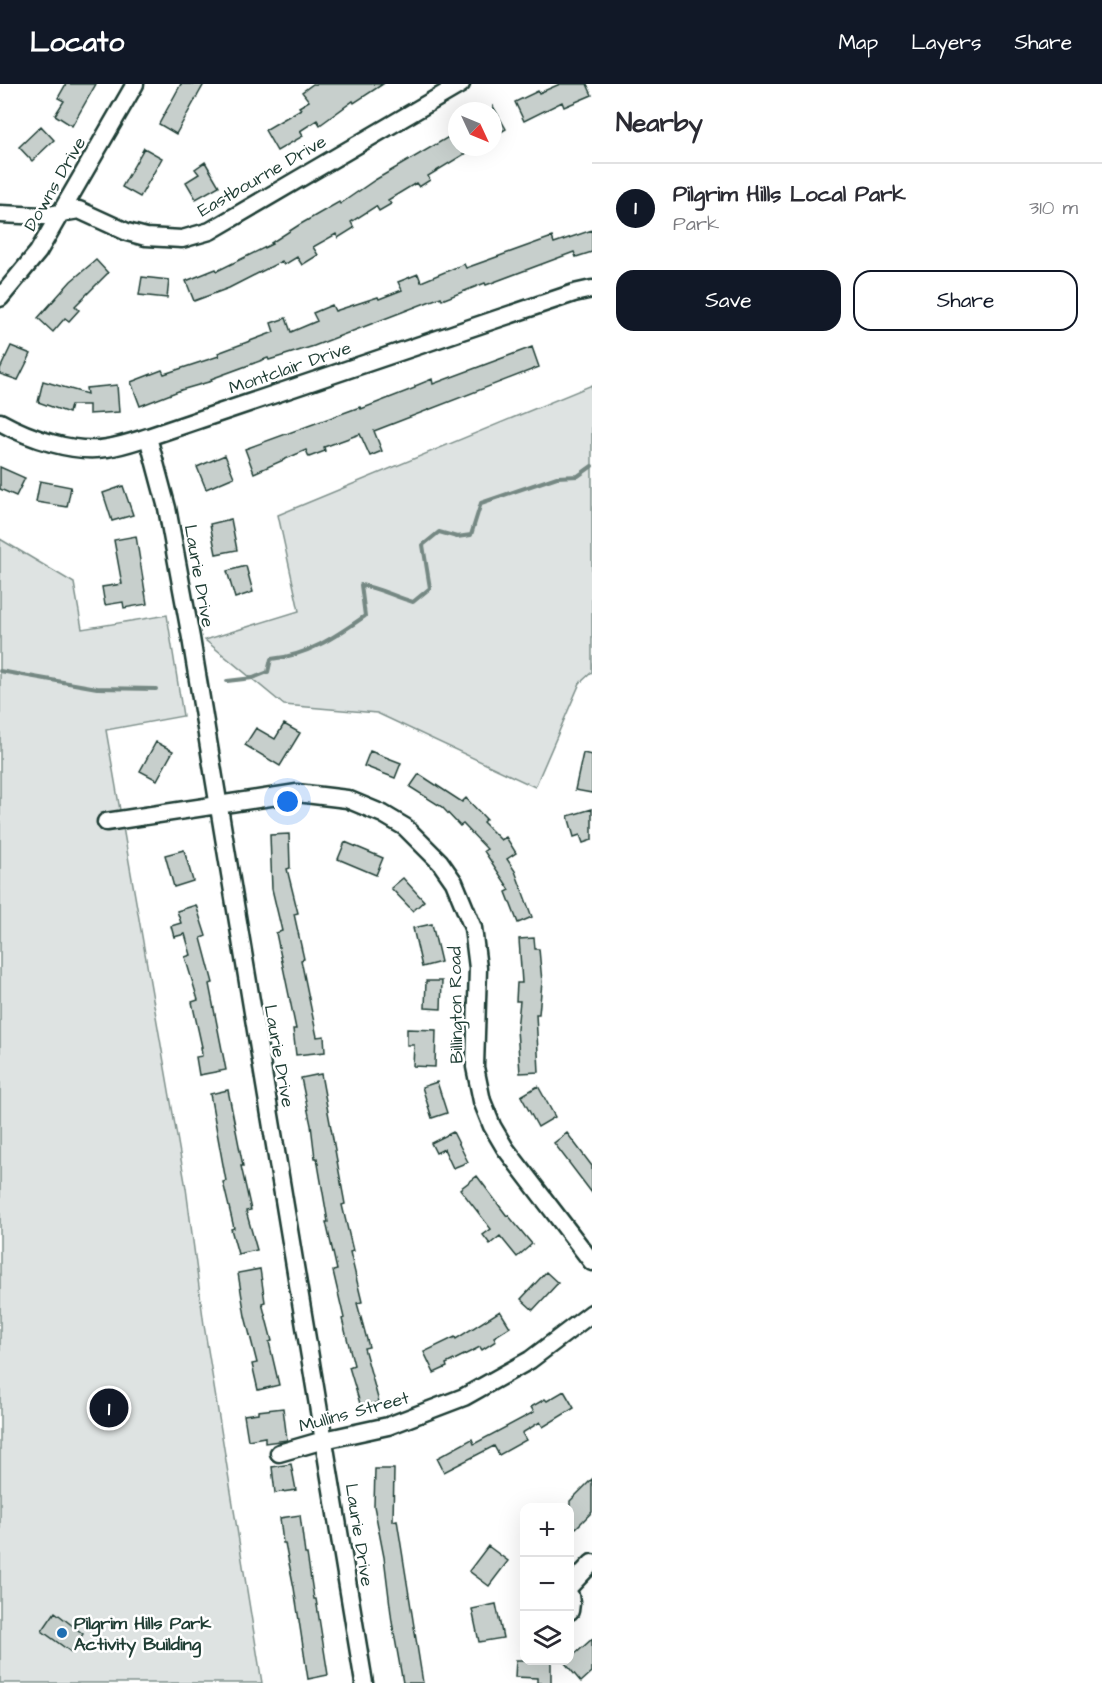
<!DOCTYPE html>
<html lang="en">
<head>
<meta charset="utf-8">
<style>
  body { margin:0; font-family:"Architects Daughter",sans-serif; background:#f7f7f7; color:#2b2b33 }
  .controls { position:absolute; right:18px; bottom:18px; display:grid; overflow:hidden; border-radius:12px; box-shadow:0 6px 24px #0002 }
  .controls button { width:54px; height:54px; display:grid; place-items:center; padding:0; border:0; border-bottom:2px solid #e1e1e2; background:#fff; color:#2b2b33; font:30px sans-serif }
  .compass { position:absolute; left:448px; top:18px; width:54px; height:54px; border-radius:50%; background:#fff; box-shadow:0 6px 24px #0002; rotate:134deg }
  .you { position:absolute; left:288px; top:718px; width:21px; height:21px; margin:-15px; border:4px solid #fff; border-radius:50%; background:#1a73e8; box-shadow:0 0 0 9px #1a73e833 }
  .badge { display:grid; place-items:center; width:39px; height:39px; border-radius:50%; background:#111827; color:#fff; font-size:20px; font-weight:700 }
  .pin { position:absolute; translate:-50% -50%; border:3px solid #fff; box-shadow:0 2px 6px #0006 }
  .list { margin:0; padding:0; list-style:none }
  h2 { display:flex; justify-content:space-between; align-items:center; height:78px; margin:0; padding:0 24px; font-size:26px }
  h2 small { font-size:20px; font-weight:400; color:#7c7c81 }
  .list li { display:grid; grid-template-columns:39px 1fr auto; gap:18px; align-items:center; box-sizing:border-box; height:90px; padding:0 24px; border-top:2px solid #e1e1e2 }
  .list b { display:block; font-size:22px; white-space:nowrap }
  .list p { margin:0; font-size:20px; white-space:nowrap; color:#7c7c81 }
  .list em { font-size:20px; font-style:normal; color:#7c7c81 }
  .actions { display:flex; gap:12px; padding:18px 24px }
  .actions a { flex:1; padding:14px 0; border:2px solid #111827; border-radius:18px; text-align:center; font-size:21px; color:#111827 }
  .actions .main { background:#111827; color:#fff }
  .icon { flex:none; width:33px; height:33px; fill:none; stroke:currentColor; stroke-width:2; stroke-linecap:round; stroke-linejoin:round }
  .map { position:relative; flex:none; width:592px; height:1599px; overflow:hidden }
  header { display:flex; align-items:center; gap:36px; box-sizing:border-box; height:84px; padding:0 30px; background:#111827; color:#fff }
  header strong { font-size:28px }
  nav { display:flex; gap:33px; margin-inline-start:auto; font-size:21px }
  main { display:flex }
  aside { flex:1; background:#fff }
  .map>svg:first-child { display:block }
  .green { fill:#dee3e2; stroke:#7e908b; stroke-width:1.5 }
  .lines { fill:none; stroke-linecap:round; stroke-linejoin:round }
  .stream { stroke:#758883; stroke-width:4 }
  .building { fill:#c7cfcc; stroke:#1f3d34; stroke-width:1.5 }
  .street-casing { stroke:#1f3d34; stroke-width:21 }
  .street { stroke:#fff; stroke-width:16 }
  .poi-dot { fill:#1f6fb2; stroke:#fff; stroke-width:2 }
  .labels { text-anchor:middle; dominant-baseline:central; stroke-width:5; stroke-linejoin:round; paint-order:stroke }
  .street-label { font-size:18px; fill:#1f3d34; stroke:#fff }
  .poi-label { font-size:18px; font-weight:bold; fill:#1f3d34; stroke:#fff; text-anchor:start }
</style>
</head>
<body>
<header>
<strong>Locato</strong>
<nav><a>Map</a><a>Layers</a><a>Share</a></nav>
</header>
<main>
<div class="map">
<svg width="592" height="1599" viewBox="0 0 592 1599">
  <rect width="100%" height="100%" fill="#fff"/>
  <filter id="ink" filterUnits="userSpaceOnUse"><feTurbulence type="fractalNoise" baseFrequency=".0167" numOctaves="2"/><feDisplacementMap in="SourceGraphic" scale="12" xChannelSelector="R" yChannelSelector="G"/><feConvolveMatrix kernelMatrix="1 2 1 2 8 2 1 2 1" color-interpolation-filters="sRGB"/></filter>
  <g filter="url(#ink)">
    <path class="green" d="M592,301V588L580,599L535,703L377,629L284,621L205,556L299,527L278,431Z
      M0,455L74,499L82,545L167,531L183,632L106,646L186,1104L204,1241L262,1599H0Z"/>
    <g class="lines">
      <path class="stream" d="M0,587L97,604L156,605
        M227,597L253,594L268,588L271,575C307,572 335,553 365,532L361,501C379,504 395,513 413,518L430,504L423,461L439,448L457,453L471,451L481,419L557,393L578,392L592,382"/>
    </g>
    <path class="building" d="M66,0H96L72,42L55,31L64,17L58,14Z
      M181,0H204L176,50L159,40Z
      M313,0H383L354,19L353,17L320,41L317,36L300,47L303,52L277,67L265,46L301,25L299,23L309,17L302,8Z
      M560,0H587L592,11L564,23L562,18L524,37L515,18L538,7L539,9Z
      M493,22L506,45L493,53Z
      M41,42L54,56L32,77L19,63Z
      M457,48V63H476L428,92L430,96L419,103L416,99L388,116L391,120L379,127L376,122L351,138L354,144L338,154L336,150L313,163L318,171L302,181L297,173L284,181L282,177L229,204L194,217L186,197L216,185L217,187L272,160L271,159L299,141L339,118L340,120L375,96Z
      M144,64L162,74L140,113L122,103Z
      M205,78L219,102L196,115L186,98L199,90L195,85Z
      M592,146V168L576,173L574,168L486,201L485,199L442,216L441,213L314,262L269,276L268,274L211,295L212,297L181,306L140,322L131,298L162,286L164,290L219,272L218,269L274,248L271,239L286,234L291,248L317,237L313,229L332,221L335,227L378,213L379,215L402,206L398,198L418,190L421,198L464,180L466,184L552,153L554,159Z
      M96,176L108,189L75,222L79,226L69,237L65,234L53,248L38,234L71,197Z
      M142,193L169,196L167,214L139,211Z
      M11,262L31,270L18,296L0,290V285Z
      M532,263L539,283L374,347L382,367L370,372L360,350L324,363L325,367L309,373L306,366L254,389L245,365L360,323L361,325L415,304V302L432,295L433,300Z
      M43,297L87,310L86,304L117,301L119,328L89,330V321H71L69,329L38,318Z
      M225,371L234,393L206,405L197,383Z
      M0,383L25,394L16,412L0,405Z
      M40,397L71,403L67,423L36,418Z
      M123,402L133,431L112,437L103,409Z
      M231,435L237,466L216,470L210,440Z
      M136,452L147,520L124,524L123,518L105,521L102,503L122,500L114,456Z
      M246,482L253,508L235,514L227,487Z
      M284,640L300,649L280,682L245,661L256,644L275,655Z
      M156,658L173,667L157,696L140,687Z
      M370,667L401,679L395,694L364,682Z
      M583,669L592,671V709L575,706Z
      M419,690L462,718L466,714L486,735L483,738L501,756L506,753L516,769L507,775L515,787L532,833L518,839L506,808L510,806L484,767L487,765L463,740L460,742L442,723L410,703Z
      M592,725V756L583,759L580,751L574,753L568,732Z
      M289,750L290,784L287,785L298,829L294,830L304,875L301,876L317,953L324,952L325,968L296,971L293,945H296L276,849L282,847L272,805L270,751Z
      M345,758L383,774L376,791L338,775Z
      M184,766L193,797L174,803L165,771Z
      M403,794L424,817L413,827L391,804Z
      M196,821L206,852L201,854L213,899L209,900L226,986L199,991L196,973L202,972L201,963H202L192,918L198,916L185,873L191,871L185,850L174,853L171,842L181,839L177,827Z
      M432,840L441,878L422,883L413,844Z
      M534,854L535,865H539L542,898L539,930H536L539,988L520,989L517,945L520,917H516L517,899H522L519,855Z
      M426,897H442L441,925L425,924Z
      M407,945L436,946L435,983L413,982L414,961H407Z
      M321,990L345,1120L342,1121L353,1167L350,1168L362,1218L357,1219L369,1263L364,1264L379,1318L361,1323L349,1283L354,1281L342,1235L344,1234L333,1187L337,1186L326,1138H328L317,1074H315L311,1041L301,994Z
      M437,998L447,1029L432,1034L422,1003Z
      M538,1002L555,1033L538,1043L521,1012Z
      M228,1006L243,1082H241L251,1126L246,1127L257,1166L238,1170L231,1145L234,1144L223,1098L226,1097L210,1010Z
      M453,1048L468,1078L453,1084L444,1065L436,1069L431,1059Z
      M567,1049L592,1082V1109L554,1059Z
      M477,1092L507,1132L508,1131L532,1160L517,1173L500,1152L490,1160L483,1151L491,1145L460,1105Z
      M260,1185L265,1218L262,1219L272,1257L269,1258L279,1301L258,1306L252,1280L257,1279L245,1232L238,1189Z
      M546,1188L558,1199L533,1226L521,1215Z
      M500,1227L510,1243L494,1253L496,1257L482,1266L480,1263L446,1280L447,1283L434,1289L424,1268L455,1253L456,1255Z
      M564,1307L574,1324L543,1343L540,1338L522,1349L526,1356L499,1371L494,1362L444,1388L437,1374L472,1355L474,1360L534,1328L531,1323L545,1315L547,1317Z
      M283,1324L287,1356L265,1359V1353L248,1356L244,1331L258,1329V1327Z
      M291,1380L296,1406L275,1409L272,1383Z
      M375,1385H394L393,1437L397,1436L423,1599H403L392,1538L384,1473L374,1422Z
      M592,1395V1428L576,1444L570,1438V1417Z
      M300,1431L305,1470H307L314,1515H316L328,1591L308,1595L294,1504L285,1459H283L280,1434Z
      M488,1462L508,1477L489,1502L469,1487Z
      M496,1520L503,1554L479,1558L472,1525Z
      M55,1528L83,1550L71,1568L42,1547Z
      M592,1555V1588L581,1598L565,1579Z
      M516,1576H551V1599H537V1594L515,1593Z"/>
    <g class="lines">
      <g class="street-casing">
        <path id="street" d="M0,130L43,132L79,126L127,148L146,153L182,155L210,147L461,0
          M0,214L38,168L135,0
          M0,338C29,354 74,370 107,364C121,362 135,357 148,353L574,209L592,205
          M148,353L167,424L191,554L364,1599
          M106,738L297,709L347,715L383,730L405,743L440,778L454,798L473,844L478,884L475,983L482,1017L492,1042L505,1064L592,1178
          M279,1369L324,1356L388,1342L464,1313L530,1276L592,1229
          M570,1502L592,1479
          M570,1512L571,1519L570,1527"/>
      </g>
      <use href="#street" class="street"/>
    </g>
  </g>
  <circle class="poi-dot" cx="62" cy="1549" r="6"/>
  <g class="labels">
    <g class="street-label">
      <text transform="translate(262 92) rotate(-30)">Eastbourne Drive</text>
      <text transform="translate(55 100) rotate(-60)">Downs Drive</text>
      <text transform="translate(290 284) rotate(-19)">Montclair Drive</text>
      <text transform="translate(199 492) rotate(80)">Laurie Drive</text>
      <text transform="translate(456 921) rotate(-91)">Billington Road</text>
      <text transform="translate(279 972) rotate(80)">Laurie Drive</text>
      <text transform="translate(354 1328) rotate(-15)">Mullins Street</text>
      <text transform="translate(359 1451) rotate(81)">Laurie Drive</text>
    </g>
    <g class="poi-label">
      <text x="74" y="1539">Pilgrim Hills Park<tspan x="74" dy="21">Activity Building</tspan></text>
    </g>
  </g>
</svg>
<div class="controls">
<button>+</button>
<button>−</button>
<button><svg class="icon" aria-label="layers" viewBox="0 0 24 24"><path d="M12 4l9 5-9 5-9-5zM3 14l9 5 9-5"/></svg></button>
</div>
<svg class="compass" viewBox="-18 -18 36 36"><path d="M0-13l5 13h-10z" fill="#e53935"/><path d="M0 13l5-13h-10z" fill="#7c7c81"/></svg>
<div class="you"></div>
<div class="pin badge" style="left:109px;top:1324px">1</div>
</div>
<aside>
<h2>Nearby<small></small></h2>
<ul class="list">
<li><span class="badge">1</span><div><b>Pilgrim Hills Local Park</b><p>Park</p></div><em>310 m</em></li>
</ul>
<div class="actions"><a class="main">Save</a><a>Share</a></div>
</aside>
</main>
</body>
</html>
